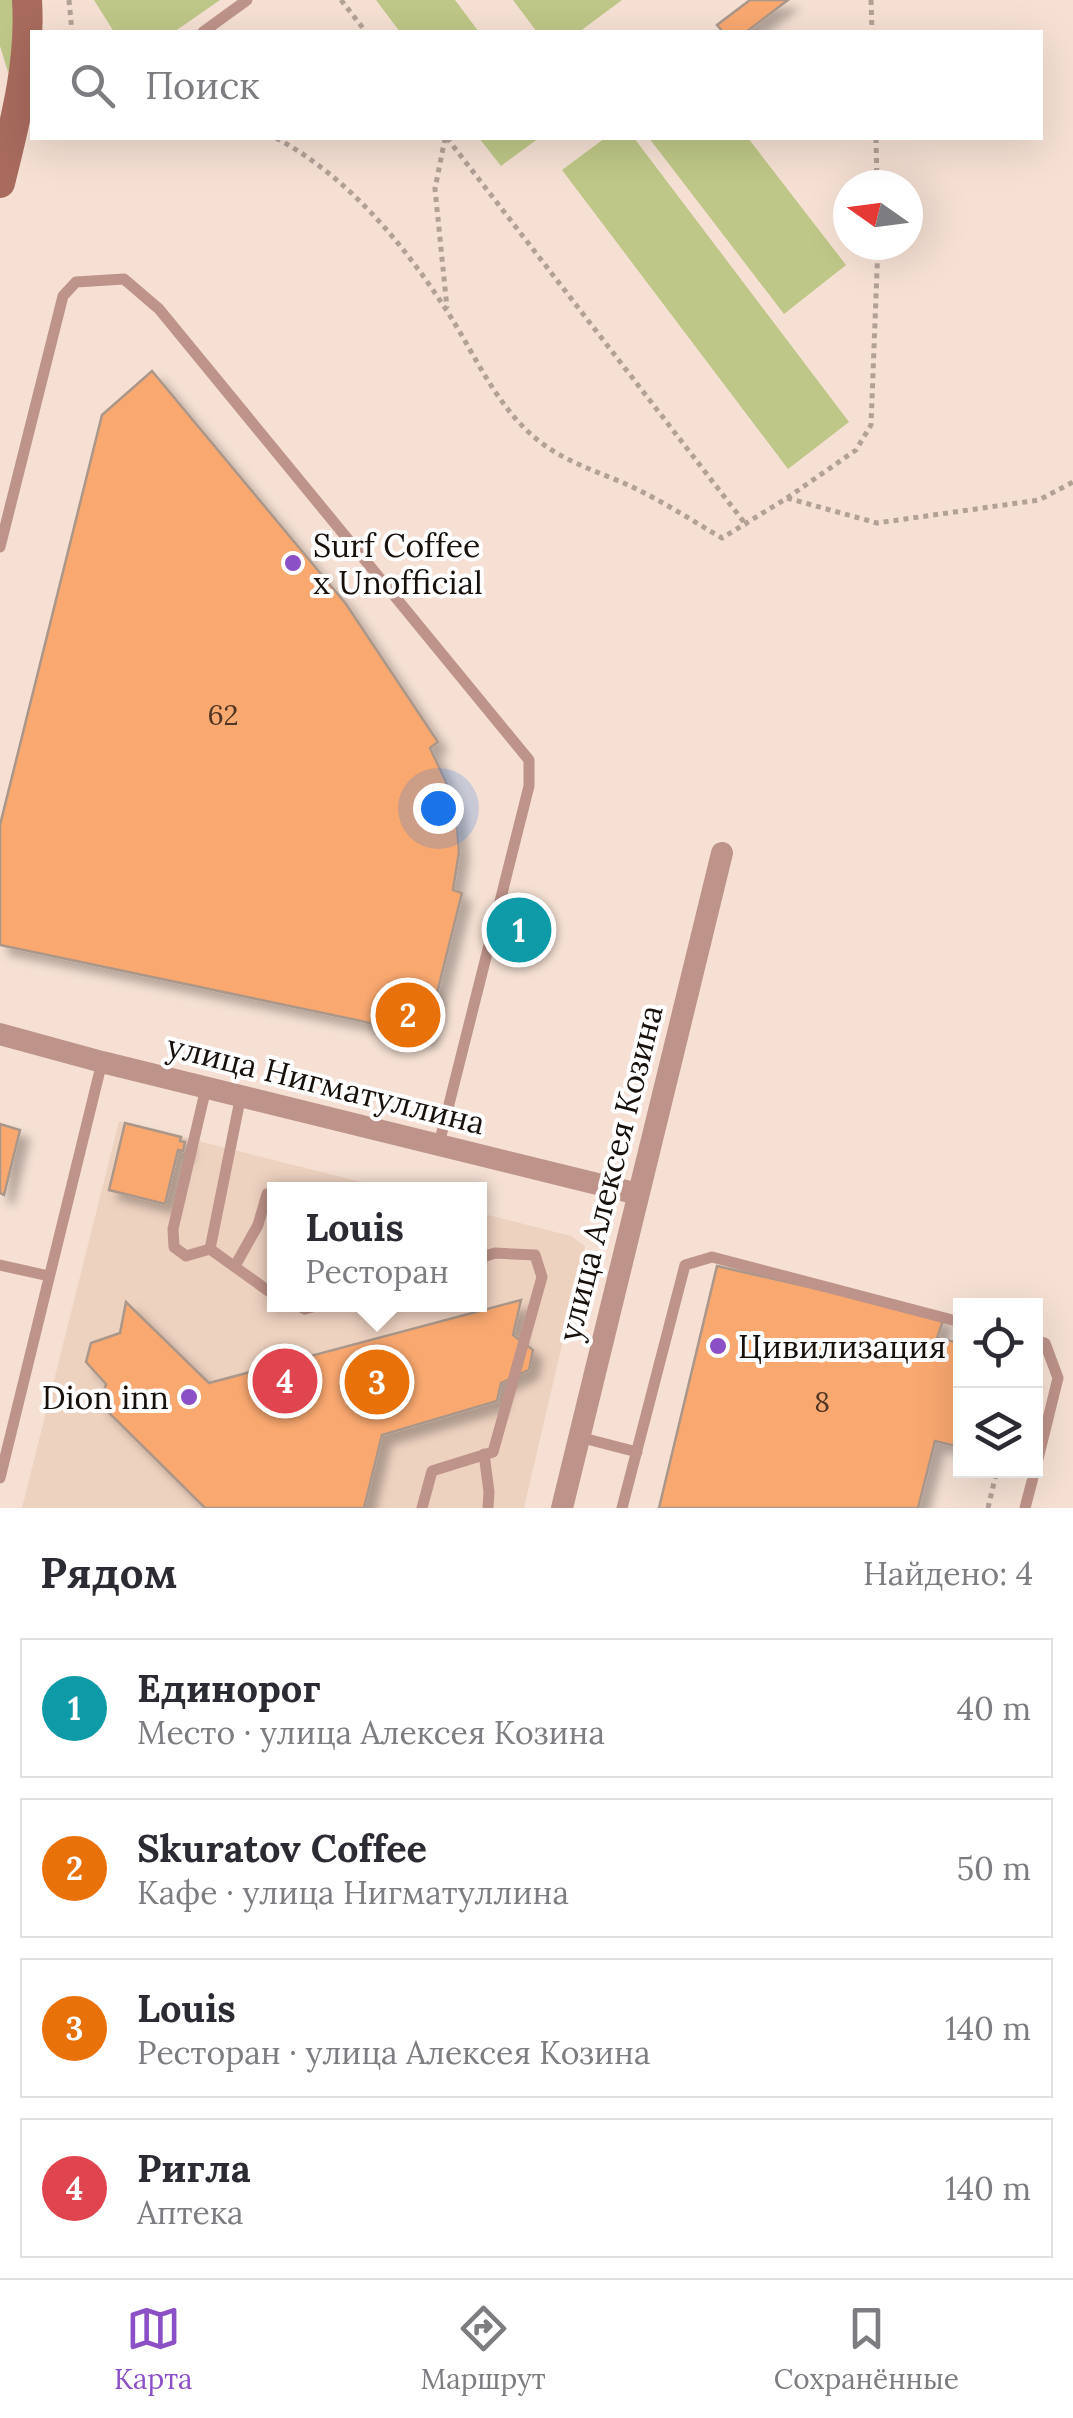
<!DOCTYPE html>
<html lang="ru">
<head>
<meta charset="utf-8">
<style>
  body { margin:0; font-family:Lora,serif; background:#f2f2f3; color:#2b2b33 }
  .controls { position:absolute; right:30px; bottom:30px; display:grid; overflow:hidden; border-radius:0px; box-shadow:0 10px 40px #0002 }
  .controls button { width:90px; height:90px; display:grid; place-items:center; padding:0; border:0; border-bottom:2px solid #e1e1e2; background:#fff; color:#2b2b33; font:50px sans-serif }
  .compass { position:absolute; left:833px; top:170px; width:90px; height:90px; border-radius:50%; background:#fff; box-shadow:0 10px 40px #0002; rotate:284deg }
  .you { position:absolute; left:438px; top:808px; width:35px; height:35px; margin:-25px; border:8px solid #fff; border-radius:50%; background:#1a73e8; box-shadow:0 0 0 15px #1a73e833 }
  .badge { display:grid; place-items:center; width:65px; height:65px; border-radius:50%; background:#8b4fc6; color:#fff; font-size:32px; font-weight:700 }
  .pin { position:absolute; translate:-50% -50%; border:5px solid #fff; box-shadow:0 2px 10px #0006 }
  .popup { position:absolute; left:267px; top:1182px; width:220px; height:130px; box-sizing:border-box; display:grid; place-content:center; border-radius:0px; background:#fff; filter:drop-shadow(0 2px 8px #0005); font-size:32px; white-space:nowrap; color:#7c7c81 }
  .popup b { font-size:38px; color:#2b2b33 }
  .popup::after { content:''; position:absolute; left:50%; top:100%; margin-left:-20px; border:20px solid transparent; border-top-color:#fff }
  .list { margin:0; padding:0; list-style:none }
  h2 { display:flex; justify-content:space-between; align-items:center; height:130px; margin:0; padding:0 40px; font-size:42px }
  h2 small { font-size:32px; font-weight:400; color:#7c7c81 }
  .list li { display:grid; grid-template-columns:65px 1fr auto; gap:30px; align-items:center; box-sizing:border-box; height:140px; margin:0 20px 20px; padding:0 20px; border:2px solid #e1e1e2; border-radius:0px }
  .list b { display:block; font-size:38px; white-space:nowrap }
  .list p { margin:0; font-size:32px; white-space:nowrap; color:#7c7c81 }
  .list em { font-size:32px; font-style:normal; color:#7c7c81 }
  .icon { flex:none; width:55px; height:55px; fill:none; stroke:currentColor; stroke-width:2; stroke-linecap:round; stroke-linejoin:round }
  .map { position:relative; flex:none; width:1073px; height:1508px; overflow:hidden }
  .search { position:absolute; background:#fff; box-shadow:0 10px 40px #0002; left:30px; right:30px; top:30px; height:110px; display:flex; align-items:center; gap:25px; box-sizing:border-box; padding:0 35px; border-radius:0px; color:#7c7c81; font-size:38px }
  .sheet { height:770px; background:#fff }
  nav { display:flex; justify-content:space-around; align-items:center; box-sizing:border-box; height:140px; border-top:2px solid #e1e1e2; background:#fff; font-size:28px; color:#7c7c81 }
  nav a { display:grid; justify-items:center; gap:5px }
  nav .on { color:#8b4fc6 }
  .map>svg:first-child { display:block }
  .built { fill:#eed2c0 }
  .green { fill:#bec787 }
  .building { fill:#f9a86f; stroke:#ab978a; stroke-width:2.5; filter:url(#shadow) }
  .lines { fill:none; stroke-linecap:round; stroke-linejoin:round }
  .path { stroke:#b2a197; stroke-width:5; stroke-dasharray:5 5; stroke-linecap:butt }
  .lane { stroke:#be9389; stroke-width:11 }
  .street { stroke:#be9389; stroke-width:22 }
  .secondary { stroke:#a86b5d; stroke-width:30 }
  .poi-dot { fill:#8b4fc6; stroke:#fff; stroke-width:4 }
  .labels { text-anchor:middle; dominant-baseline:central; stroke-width:8; stroke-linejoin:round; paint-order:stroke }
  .number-label { font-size:28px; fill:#503624 }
  .poi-label { font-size:32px; fill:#17100b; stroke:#fff; text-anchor:start }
  .street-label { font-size:32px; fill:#17100b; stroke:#fff }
</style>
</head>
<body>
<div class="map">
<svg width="1073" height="1508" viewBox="0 0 1073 1508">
  <defs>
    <filter id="shadow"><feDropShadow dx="9" dy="9" stdDeviation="5" flood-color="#0004"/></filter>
  </defs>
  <rect width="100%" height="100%" fill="#f5e0d3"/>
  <path class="built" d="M119,1121L389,1189L274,1190V1304H480V1213L571,1236L585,1246L524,1508H22Z"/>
  <path class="green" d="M0,0H22L23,48L8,72L0,46Z
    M94,0H220L174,32H114Z
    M376,0H455L479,32H400Z
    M513,0H622L579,32H537Z
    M479,138H539L501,166Z
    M605,138H634L849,422L788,469L562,170Z
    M649,138H748L846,265L784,314Z"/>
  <path class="building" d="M750,0H788L746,32H723L717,25Z
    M152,371L346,604L438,742L430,748L455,801L459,852L453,890L462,893L426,1037L361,1021L0,945V825L102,415Z
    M125,1123L181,1137L180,1141L185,1142L183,1151L178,1150L165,1204L109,1190Z
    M0,1124L20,1130L4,1195L0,1193Z
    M717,1266L944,1318L937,1338L960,1343V1447L935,1441L918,1508H659Z
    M521,1300L513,1335L533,1350L529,1370L501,1383L497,1401L382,1435L364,1508H205L100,1404L106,1384L86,1362L91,1343L120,1333L126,1302L209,1383Z"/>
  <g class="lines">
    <path class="path" d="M69,0L72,32
      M341,0L366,32
      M871,0L872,32
      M276,138C347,176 403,243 447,311C476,356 496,407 539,441C565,462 599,472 628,485C661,500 691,520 722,538L787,498L877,523L1039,500L1073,482
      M445,138L435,189L447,308
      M447,138L747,526
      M876,138L877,185
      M787,498L856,450L871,425L878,245
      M988,1508L997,1470"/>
    <path class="lane" d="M203,32L247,0
      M0,547L63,296L76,282L124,279L159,309L529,760V786L439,1144
      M206,1088L173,1229L174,1247L186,1256L210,1249L241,1095
      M210,1249L274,1295
      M0,1265L49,1276
      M235,1266L258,1225L267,1194L274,1195
      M295,1304L305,1309L323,1304
      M1036,1341L1045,1343L1058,1378L1036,1467
      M579,1437L637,1452
      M484,1454L489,1492L488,1508
      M0,1478L102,1062
      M422,1508L432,1471L493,1452L542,1277L535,1255L495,1253L480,1258
      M622,1508L685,1265L712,1257L960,1322
      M1025,1508L1035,1470"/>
    <path class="street" d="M0,1034L102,1062L638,1194
      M562,1508L722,853"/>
    <path class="secondary" d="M0,183C15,122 31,63 27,0"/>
  </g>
  <g class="poi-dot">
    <circle cx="293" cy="563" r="10"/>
    <circle cx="718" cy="1346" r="10"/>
    <circle cx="189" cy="1397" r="10"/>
  </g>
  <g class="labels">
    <g class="number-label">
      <text x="223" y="715">62</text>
      <text x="822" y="1402">8</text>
    </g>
    <g class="poi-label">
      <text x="313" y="545">Surf Coffee<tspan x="313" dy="37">x Unofficial</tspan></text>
      <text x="738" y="1346">Цивилизация</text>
      <text x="169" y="1397" text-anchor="end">Dion inn</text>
    </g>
    <g class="street-label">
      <text transform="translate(326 1084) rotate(14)">улица Нигматуллина</text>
      <text transform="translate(610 1173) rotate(-76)">улица Алексея Козина</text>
    </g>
  </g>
</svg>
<div class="controls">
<button><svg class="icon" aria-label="locate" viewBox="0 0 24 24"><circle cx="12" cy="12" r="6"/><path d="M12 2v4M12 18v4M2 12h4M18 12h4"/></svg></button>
<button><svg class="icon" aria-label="layers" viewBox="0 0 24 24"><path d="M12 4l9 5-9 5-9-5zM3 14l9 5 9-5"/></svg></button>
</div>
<svg class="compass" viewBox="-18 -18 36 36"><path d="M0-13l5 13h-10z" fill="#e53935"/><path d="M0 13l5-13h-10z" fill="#7c7c81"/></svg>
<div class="you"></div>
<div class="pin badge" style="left:519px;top:930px;background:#0f9aa8">1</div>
<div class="pin badge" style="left:408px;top:1015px;background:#e8710a">2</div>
<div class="pin badge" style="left:377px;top:1382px;background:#e8710a">3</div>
<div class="popup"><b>Louis</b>Ресторан</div>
<div class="pin badge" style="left:285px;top:1381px;background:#e0444e">4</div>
<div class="search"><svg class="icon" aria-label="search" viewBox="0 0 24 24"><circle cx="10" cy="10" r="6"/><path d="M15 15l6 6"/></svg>Поиск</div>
</div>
<section class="sheet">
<h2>Рядом<small>Найдено: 4</small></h2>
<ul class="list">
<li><span class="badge" style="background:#0f9aa8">1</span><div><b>Единорог</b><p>Место · улица Алексея Козина</p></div><em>40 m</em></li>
<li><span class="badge" style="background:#e8710a">2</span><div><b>Skuratov Coffee</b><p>Кафе · улица Нигматуллина</p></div><em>50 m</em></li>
<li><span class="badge" style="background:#e8710a">3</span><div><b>Louis</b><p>Ресторан · улица Алексея Козина</p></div><em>140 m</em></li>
<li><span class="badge" style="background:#e0444e">4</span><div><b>Ригла</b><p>Аптека</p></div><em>140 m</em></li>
</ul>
</section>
<nav>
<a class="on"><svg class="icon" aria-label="map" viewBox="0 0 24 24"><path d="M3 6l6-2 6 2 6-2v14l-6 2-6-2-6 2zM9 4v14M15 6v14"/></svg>Карта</a>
<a><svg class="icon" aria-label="directions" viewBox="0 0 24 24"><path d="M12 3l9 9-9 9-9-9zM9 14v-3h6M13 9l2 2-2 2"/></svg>Маршрут</a>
<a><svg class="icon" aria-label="saved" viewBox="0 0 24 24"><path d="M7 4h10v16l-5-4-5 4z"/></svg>Сохранённые</a>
</nav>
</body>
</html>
